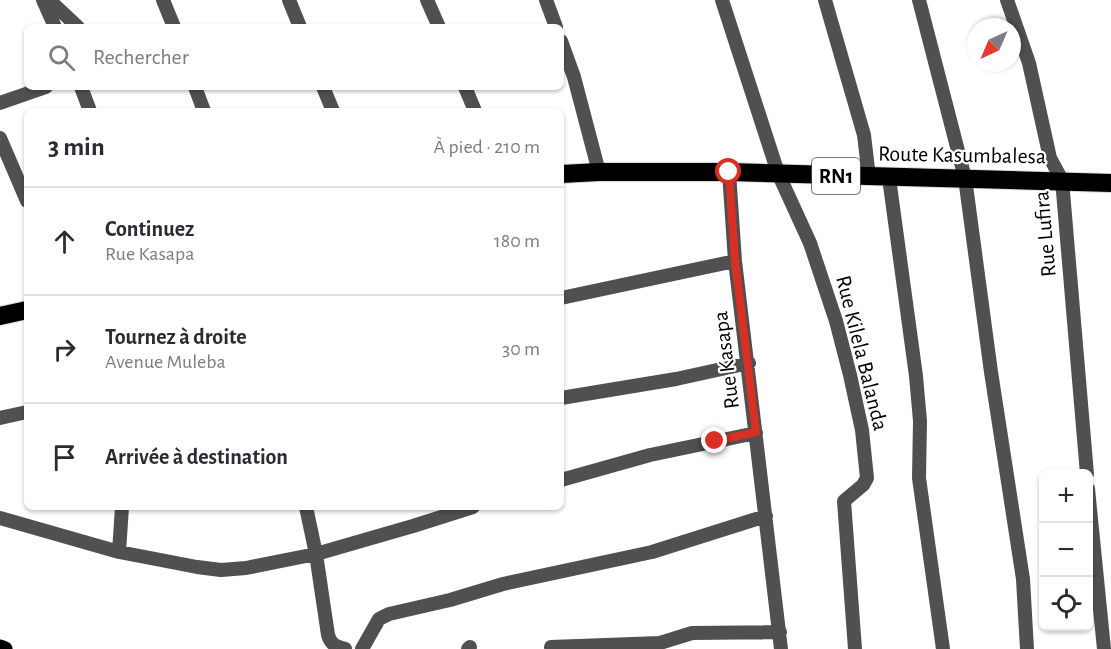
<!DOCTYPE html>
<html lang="fr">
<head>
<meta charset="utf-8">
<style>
  body { margin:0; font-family:"Alegreya Sans",sans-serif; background:#f2f2f3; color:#2b2b33 }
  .controls { position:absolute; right:18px; bottom:18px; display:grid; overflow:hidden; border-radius:9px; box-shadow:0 2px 4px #0004 }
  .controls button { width:54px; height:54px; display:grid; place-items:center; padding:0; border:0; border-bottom:2px solid #e1e1e2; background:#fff; color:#2b2b33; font:30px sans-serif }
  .compass { position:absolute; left:967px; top:18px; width:54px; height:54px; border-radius:50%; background:#fff; box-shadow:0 2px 4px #0004; rotate:224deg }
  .stop { position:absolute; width:18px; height:18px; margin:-14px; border:4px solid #d93025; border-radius:50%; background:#fff }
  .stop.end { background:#d93025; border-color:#fff; box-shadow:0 2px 6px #0008 }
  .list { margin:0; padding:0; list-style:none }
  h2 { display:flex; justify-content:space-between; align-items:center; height:78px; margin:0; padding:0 24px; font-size:26px }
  h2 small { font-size:20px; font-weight:400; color:#7c7c81 }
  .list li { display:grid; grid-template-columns:39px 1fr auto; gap:18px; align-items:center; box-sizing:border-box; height:108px; padding:0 24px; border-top:2px solid #e1e1e2 }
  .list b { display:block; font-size:22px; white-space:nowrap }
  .list p { margin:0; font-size:20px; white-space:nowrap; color:#7c7c81 }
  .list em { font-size:20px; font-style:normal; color:#7c7c81 }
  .icon { flex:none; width:33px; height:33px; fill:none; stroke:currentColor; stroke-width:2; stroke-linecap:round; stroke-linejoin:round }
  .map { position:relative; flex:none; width:1111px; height:649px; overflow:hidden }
  .search { position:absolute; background:#fff; box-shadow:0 2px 4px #0004; left:24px; top:24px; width:540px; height:66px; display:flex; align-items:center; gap:15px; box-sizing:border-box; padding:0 21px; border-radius:9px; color:#7c7c81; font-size:22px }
  .panel { position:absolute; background:#fff; box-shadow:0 2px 4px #0004; left:24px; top:108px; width:540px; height:402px; border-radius:9px }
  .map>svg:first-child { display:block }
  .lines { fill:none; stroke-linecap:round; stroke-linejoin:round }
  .major-casing { stroke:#dbdbdb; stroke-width:16 }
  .highway-casing { stroke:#dbdbdb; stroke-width:20 }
  .minor { stroke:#505050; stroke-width:14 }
  .major { stroke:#000; stroke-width:15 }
  .highway { stroke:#000; stroke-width:18 }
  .route { stroke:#d93025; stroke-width:8 }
  .labels { text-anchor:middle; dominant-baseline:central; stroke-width:4.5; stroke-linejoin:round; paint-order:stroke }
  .shield { fill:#fff; stroke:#4c4c4c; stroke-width:1.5 }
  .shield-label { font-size:21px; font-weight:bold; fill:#000 }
  .street-label { font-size:22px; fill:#000; stroke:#fff }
</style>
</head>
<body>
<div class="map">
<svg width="1111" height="649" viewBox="0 0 1111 649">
  <rect width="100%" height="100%" fill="#fff"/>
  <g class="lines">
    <g class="major-casing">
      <path id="major" d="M0,647L5,649"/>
    </g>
    <g class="highway-casing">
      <path id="highway" d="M561,174L599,172H729L1111,183
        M0,316L27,310"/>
    </g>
    <path class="minor" d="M43,0L55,27
      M49,0L78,27
      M163,0L174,27
      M289,0L300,27
      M427,0L439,27
      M546,0L556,27
      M722,0L778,173L810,243L836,321L850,375L862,430L867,478L863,485L844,501L855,649
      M825,0L864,135L869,177
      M919,0L965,178L991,372L1023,579L1027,649
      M1007,0L1029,63L1050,158L1062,180L1087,474
      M561,41L574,77L599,172
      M81,87L90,111
      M195,87L204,111
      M323,87L333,111
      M465,87L475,111
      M0,103L46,87
      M0,138L27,201
      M729,172L735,261L781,649
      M889,178L916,376L920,421L919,478L943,649
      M561,298L735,261
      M561,398L676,379L749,363
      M0,418L27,412
      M561,480L650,455L756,433
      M1088,489L1104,649
      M306,507L316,554L328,635C331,645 336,646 345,649
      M0,518L119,552L197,567L221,570L246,568L316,554L413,526L473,507
      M119,552L122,507
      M551,647L660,643L692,633L780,632
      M362,649L379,619L389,614L450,600L503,584L652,552L766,516
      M468,649L470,647"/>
    <use href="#major" class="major"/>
    <use href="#highway" class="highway"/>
  </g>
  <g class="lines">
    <path class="route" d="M715,441L756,432L735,261L729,172"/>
  </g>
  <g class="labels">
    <rect class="shield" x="812" y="158" width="48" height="36" rx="4.5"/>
    <g class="shield-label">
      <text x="836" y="176">RN1</text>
    </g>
    <g class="street-label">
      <text transform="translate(962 155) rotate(1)">Route Kasumbalesa</text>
      <text transform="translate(1045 234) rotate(-95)">Rue Lufira</text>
      <text transform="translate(862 353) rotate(76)">Rue Kilela Balanda</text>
      <text transform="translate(726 360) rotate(-97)">Rue Kasapa</text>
    </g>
  </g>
</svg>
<div class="controls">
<button>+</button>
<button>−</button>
<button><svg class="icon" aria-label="locate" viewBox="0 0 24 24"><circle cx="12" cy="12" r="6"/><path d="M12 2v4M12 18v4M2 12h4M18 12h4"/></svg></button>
</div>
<svg class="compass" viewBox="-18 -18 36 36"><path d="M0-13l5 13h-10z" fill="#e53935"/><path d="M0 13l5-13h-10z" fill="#7c7c81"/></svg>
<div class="stop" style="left:729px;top:172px"></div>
<div class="stop end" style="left:715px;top:441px"></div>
<div class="search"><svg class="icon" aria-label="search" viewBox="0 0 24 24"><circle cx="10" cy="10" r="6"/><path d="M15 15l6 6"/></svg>Rechercher</div>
<section class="panel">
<h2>3 min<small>À pied · 210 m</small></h2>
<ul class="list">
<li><svg class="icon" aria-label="ahead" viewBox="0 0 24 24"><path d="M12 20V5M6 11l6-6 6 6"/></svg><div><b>Continuez</b><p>Rue Kasapa</p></div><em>180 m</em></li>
<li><svg class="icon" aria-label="right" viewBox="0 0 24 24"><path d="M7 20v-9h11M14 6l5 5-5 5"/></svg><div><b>Tournez à droite</b><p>Avenue Muleba</p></div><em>30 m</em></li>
<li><svg class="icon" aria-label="arrive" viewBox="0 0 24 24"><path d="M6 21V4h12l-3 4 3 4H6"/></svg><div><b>Arrivée à destination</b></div></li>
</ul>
</section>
</div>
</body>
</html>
